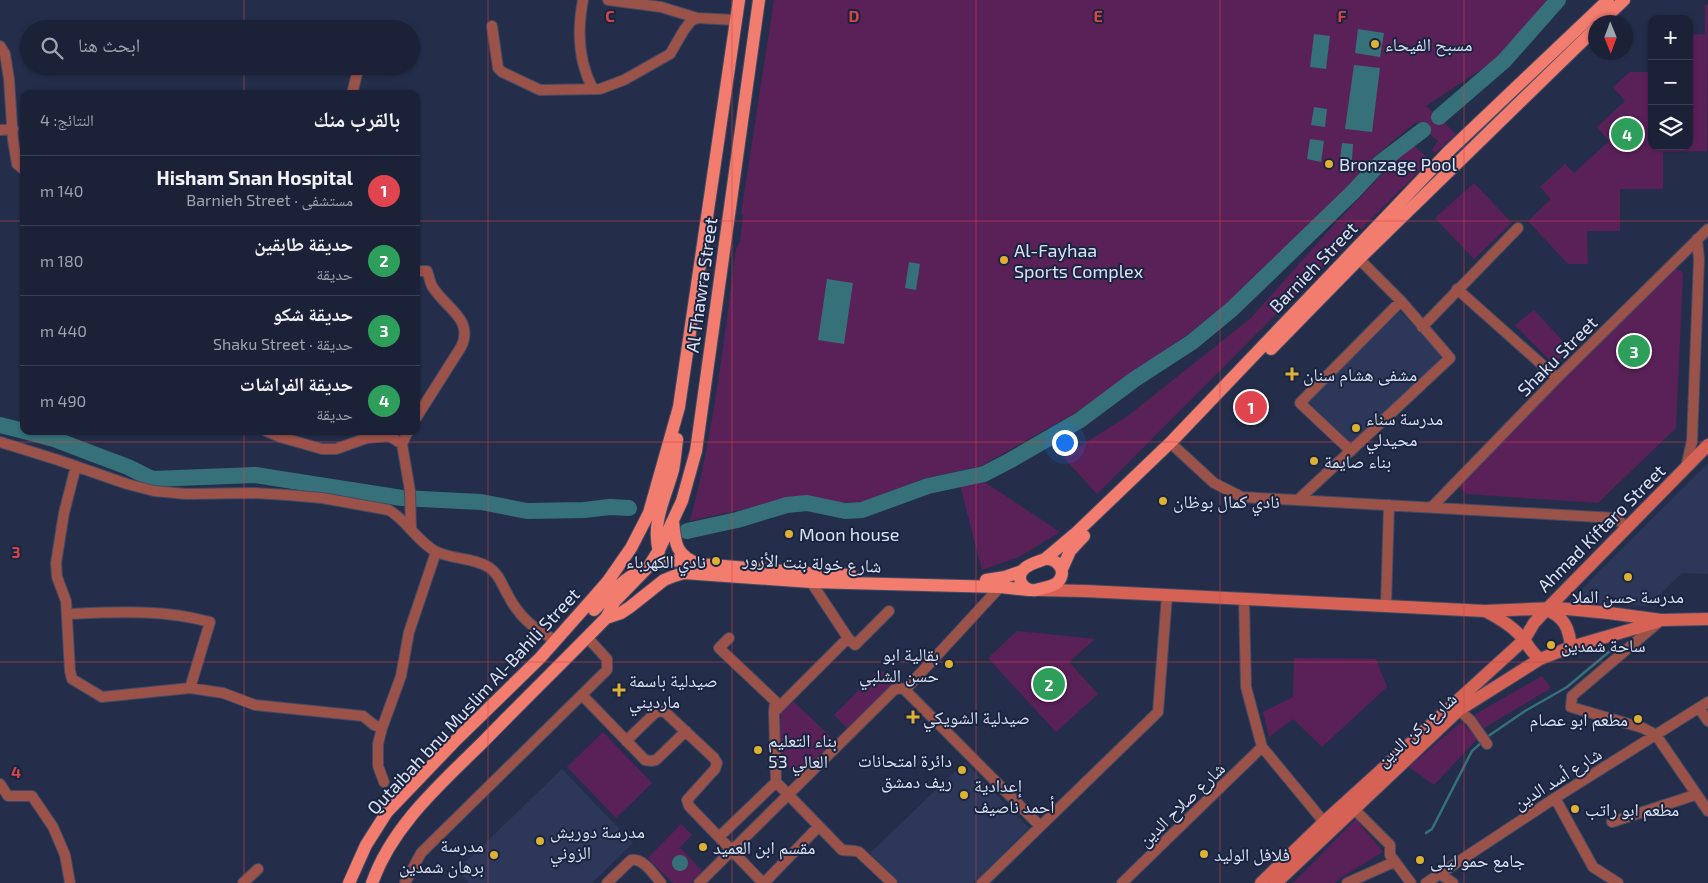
<!DOCTYPE html>
<html lang="ar">
<head>
<meta charset="utf-8">
<style>
  body { margin:0; font-family:"Exo 2","Noto Naskh Arabic",sans-serif; background:#242a40; color:#f1f3f6; direction:rtl }
  .controls { position:absolute; right:15px; top:15px; display:grid; overflow:hidden; border-radius:10px; box-shadow:0 1px 4px #0004 }
  .controls button { width:45px; height:45px; display:grid; place-items:center; padding:0; border:0; border-bottom:1px solid #393f53; background:#1b2238; color:#f1f3f6; font:25px sans-serif }
  .compass { position:absolute; left:1588px; top:15px; width:45px; height:45px; border-radius:50%; background:#1b2238; box-shadow:0 1px 4px #0004; rotate:179deg }
  .you { position:absolute; left:1064px; top:442px; width:18px; height:18px; margin:-12px; border:4px solid #fff; border-radius:50%; background:#1a73e8; box-shadow:0 0 0 8px #1a73e833 }
  .badge { display:grid; place-items:center; width:32px; height:32px; border-radius:50%; background:#ddb133; color:#fff; font-size:16px; font-weight:700 }
  .pin { position:absolute; translate:-50% -50%; border:2px solid #fff; box-shadow:0 1px 5px #0006 }
  .list { margin:0; padding:0; list-style:none }
  h2 { display:flex; justify-content:space-between; align-items:center; height:65px; margin:0; padding:0 20px; font-size:21px }
  h2 small { font-size:16px; font-weight:400; color:#a0a4ae }
  .list li { display:grid; grid-template-columns:32px 1fr auto; gap:15px; align-items:center; box-sizing:border-box; height:70px; padding:0 20px; border-top:1px solid #393f53 }
  .list b { display:block; font-size:19px; white-space:nowrap }
  .list p { margin:0; font-size:16px; white-space:nowrap; color:#a0a4ae }
  .list em { font-size:16px; font-style:normal; color:#a0a4ae }
  .icon { flex:none; width:28px; height:28px; fill:none; stroke:currentColor; stroke-width:2; stroke-linecap:round; stroke-linejoin:round }
  .map { position:relative; flex:none; width:1708px; height:883px; overflow:hidden; direction:ltr }
  .search { position:absolute; background:#1b2238; box-shadow:0 1px 4px #0004; left:20px; top:20px; width:400px; height:55px; display:flex; align-items:center; gap:12px; box-sizing:border-box; padding:0 18px; border-radius:28px; color:#a0a4ae; font-size:19px }
  .panel { position:absolute; background:#1b2238; box-shadow:0 1px 4px #0004; left:20px; top:90px; width:400px; height:345px; border-radius:10px; direction:rtl }
  .map>svg:first-child { display:block }
  .built { fill:#2c3759 }
  .green { fill:#5a2159 }
  .water { fill:#36717a }
  .lines { fill:none; stroke-linecap:round; stroke-linejoin:round }
  .stream { stroke:#36717a; stroke-width:2.5 }
  .river { stroke:#36717a; stroke-width:16 }
  .street-casing { stroke:#414b65; stroke-width:12 }
  .secondary-casing { stroke:#414b65; stroke-width:14 }
  .primary-casing { stroke:#414b65; stroke-width:14 }
  .street { stroke:#9b5249; stroke-width:10 }
  .secondary { stroke:#d66255; stroke-width:12 }
  .primary { stroke:#f27c6e; stroke-width:12 }
  .grid { fill:none; stroke:#d74447; stroke-width:1; stroke-opacity:0.55 }
  .poi-dot { fill:#ddb133; stroke:#1a243f; stroke-width:2 }
  .labels { text-anchor:middle; dominant-baseline:central; stroke-width:4; stroke-linejoin:round; paint-order:stroke }
  .poi-label { font-size:18px; fill:#dbe2f5; stroke:#1a243f; text-anchor:start }
  .street-label { font-size:18px; fill:#dbe2f5; stroke:#1a243f }
  .grid-label { font-size:16px; text-anchor:middle; font-weight:bold; fill:#d74447; stroke:#1a243f; stroke-width:4; stroke-linejoin:round; paint-order:stroke }
</style>
</head>
<body>
<div class="map">
<svg width="1708" height="883" viewBox="0 0 1708 883">
  <rect width="100%" height="100%" fill="#242e4a"/>
  <path class="built" d="M1400,311L1443,357L1351,445L1307,400Z
    M1708,463V574L1682,573L1648,606L1567,604Z
    M965,762L1029,828L973,883H899L870,853Z
    M562,769L633,843L592,883H469L457,870Z"/>
  <path class="green" d="M774,0H1550L1500,57L1426,106L1456,134L1435,153L1432,150L1438,141L1416,122L1375,156L1348,187L1227,303L1187,335L1131,373L1075,413L981,466L926,478L861,502H822L807,495L690,521C714,432 724,340 736,249L740,242L743,215L741,214Z
    M1705,5H1708L1707,151L1663,152V189H1620V231H1587L1588,264H1568L1528,221L1551,199L1540,187L1565,164L1574,173L1609,141L1597,127L1625,101L1613,87L1630,72H1652V146H1689V35L1705,34Z
    M1411,143L1430,160L1097,494L1063,457L1129,415L1251,318L1322,238Z
    M1474,183L1512,223L1474,259L1435,218Z
    M1674,269L1680,270L1683,274L1676,428L1598,503L1466,494L1458,486L1670,270Z
    M1534,310L1570,349L1553,364L1515,325Z
    M980,479L1060,532L1019,557L982,570L960,485Z
    M1017,631L1095,639L1069,662L1098,694L1056,732L988,658Z
    M1294,658L1376,659L1387,687L1322,747L1293,719L1269,737L1263,712L1293,697Z
    M880,669L895,683L849,730L834,715Z
    M1542,676L1551,688L1484,728L1474,715Z
    M794,702L834,740L798,776L780,758L781,710Z
    M1461,722L1478,738L1434,785L1409,767Z
    M603,732L652,783L616,818L567,767Z
    M1356,819L1383,852L1342,877L1335,883H1293Z
    M681,824L692,835L680,847L702,871L691,883H673L648,858Z"/>
  <path class="water" d="M1358,29L1384,33L1380,57L1355,53Z
    M1314,34L1330,36L1326,69L1310,67Z
    M1354,65L1380,68L1372,132L1345,129Z
    M1314,107L1327,109L1325,127L1311,125Z
    M1310,139L1324,141L1321,162L1307,159Z
    M1342,143L1353,144L1352,160L1340,159Z
    M909,262L920,264L916,290L905,288Z
    M827,279L853,283L844,344L818,340Z
    M672 863a8 8 0 1 1 16 0a8 8 0 1 1-16 0Z"/>
  <g class="lines">
    <path class="stream" d="M1487,737L1525,711L1567,687L1610,651
      M1426,833L1432,829L1472,751L1481,743"/>
    <path class="river" d="M1439,117L1504,61L1558,0
      M0,425L24,431
      M24,431L54,439L88,452L128,467L152,479L255,475L402,498L481,502L527,511L584,510L610,507L629,508
      M687,531L737,520L787,505L807,503L845,511L862,510L928,486L984,474L1011,460L1080,420L1135,379L1192,342L1232,309L1353,192L1381,162L1423,130"/>
    <g class="street-casing">
      <path id="street" d="M583,0C577,31 578,61 593,89
        M608,0L661,7L697,18
        M492,26L498,68L502,72L540,90L600,89L624,80L670,54L684,30L691,21L697,18L736,20
        M0,46L5,54L9,79L13,140L17,164L24,170
        M352,94L359,66
        M0,130L13,129
        M416,271H427C429,276 430,282 432,286C444,307 475,319 461,347L416,418
        M1457,289L1557,378
        M1422,327L1518,228
        M266,431L280,437L322,449H336L367,438L389,436L402,444
        M408,431L402,444L410,491L411,529
        M0,442L58,460L127,484L154,491L186,494L252,493L287,495L322,498L389,510C407,521 417,541 435,551C452,560 474,557 490,568C499,574 503,587 509,597C519,616 536,631 556,640
        M1176,448L1214,483L1242,497L1616,518L1626,527
        M1351,451L1300,403L1401,301
        M76,466L64,513L56,563L57,577L66,601L70,671L72,679L102,697L190,688L223,693L255,705L363,716L374,725L382,728
        M1686,467L1692,441L1699,259L1697,239
        M1298,500L1450,358L1401,301L1359,259
        M1431,508L1557,378L1708,229
        M811,582L848,638
        M1244,600L1246,687L1262,747L1324,822
        M1386,605L1389,505
        M67,614C115,612 163,609 210,622L190,688
        M1659,622L1572,696L1571,707L1643,728L1656,735L1708,811
        M729,638L719,648L775,701L774,712L848,638L855,645L889,611
        M905,690L1000,587
        M582,695L645,760L651,761L656,760L686,731
        M1699,708L1708,721
        M1459,710L1471,721L1487,744
        M774,712L776,782
        M626,741L655,713L661,711L666,713L714,758L717,763L715,769L687,800L689,806L763,883
        M384,782L378,766V744L382,728L401,676L409,632L436,552
        M0,784L8,796H32L53,827L65,855L70,883
        M1555,798L1593,867L1618,883
        M1355,810L1390,845V855L1411,883
        M1612,822L1695,795
        M719,837L776,782L842,850L855,851L859,852L892,883
        M1440,874L1453,883
        M243,883L258,869
        M405,883L421,853L607,670V659L587,637
        M607,883L631,860C643,857 654,875 661,883
        M699,883L894,690L900,688L905,690L1040,826
        M764,883L819,826
        M982,883L1158,712L1167,595
        M1122,883L1262,747
        M1347,883L1394,862
        M1426,883L1555,798L1708,702"/>
    </g>
    <g class="secondary-casing">
      <path id="secondary" d="M1039,590L1085,591L1485,611L1557,608L1609,613L1661,620L1708,619
        M1546,610C1564,616 1569,628 1571,647
        M1485,611C1499,618 1515,628 1524,640C1530,648 1532,653 1540,659
        M1261,883L1324,822L1524,640L1534,623L1546,610L1708,445
        M1276,883L1459,710L1540,659L1571,647L1657,622"/>
    </g>
    <g class="primary-casing">
      <path id="primary" d="M1601,22L1624,0
        M1271,349L1359,259L1596,28
        M673,521C675,544 676,556 699,564L808,573L851,575
        M659,551C651,523 666,496 673,470C675,460 676,449 677,439
        M1045,559L1077,532L1172,441L1450,150L1608,0
        M1045,559C1057,558 1068,571 1058,582C1053,587 1042,588 1036,590C1024,592 1015,579 1023,570C1028,564 1038,562 1045,559Z
        M1062,569L1070,551L1084,536
        M986,580L1005,577L1022,571
        M594,610C624,579 644,559 690,560
        M606,618L621,613L630,607L664,580L674,576L684,573L811,582L1000,587L1029,590
        M349,883L366,845L387,812L455,741L540,658L595,596L608,581L631,548L649,513L679,407L739,0
        M372,883C393,824 442,783 485,740C525,699 566,659 606,618L615,601L649,566L659,550L682,501L696,451L759,0"/>
    </g>
    <use href="#street" class="street"/>
    <use href="#secondary" class="secondary"/>
    <use href="#primary" class="primary"/>
  </g>
  <path class="grid" d="M244,0V29M488,0V883M732,0V883M976,0V883M1220,0V883M1464,0V883M244,66V94M0,221H24M416,221H1708M244,431V883M0,442H1708M0,662H1708"/>
  <g class="poi-dot">
    <circle cx="1375" cy="44" r="5"/>
    <circle cx="1329" cy="164" r="5"/>
    <circle cx="1004" cy="260" r="5"/>
    <path d="M1289.5 366.5h5v5h5v5h-5v5h-5v-5h-5v-5h5z"/>
    <circle cx="1356" cy="428" r="5"/>
    <circle cx="1314" cy="461" r="5"/>
    <circle cx="1163" cy="501" r="5"/>
    <circle cx="789" cy="534" r="5"/>
    <circle cx="716" cy="561" r="5"/>
    <circle cx="1628" cy="577" r="5"/>
    <circle cx="1551" cy="645" r="5"/>
    <circle cx="949" cy="664" r="5"/>
    <path d="M616.5 682.5h5v5h5v5h-5v5h-5v-5h-5v-5h5z"/>
    <path d="M910.5 709.5h5v5h5v5h-5v5h-5v-5h-5v-5h5z"/>
    <circle cx="1638" cy="719" r="5"/>
    <circle cx="758" cy="750" r="5"/>
    <circle cx="962" cy="770" r="5"/>
    <circle cx="964" cy="795" r="5"/>
    <circle cx="1575" cy="809" r="5"/>
    <circle cx="540" cy="841" r="5"/>
    <circle cx="703" cy="847" r="5"/>
    <circle cx="1204" cy="854" r="5"/>
    <circle cx="494" cy="855" r="5"/>
    <circle cx="1420" cy="860" r="5"/>
  </g>
  <g class="labels">
    <g class="poi-label">
      <text x="1385" y="44">مسبح الفيحاء</text>
      <text x="1339" y="164">Bronzage Pool</text>
      <text x="1014" y="250">Al-Fayhaa<tspan x="1014" dy="21">Sports Complex</tspan></text>
      <text x="1303" y="374">مشفى هشام سنان</text>
      <text x="1366" y="418">مدرسة سناء<tspan x="1366" dy="21">محيدلي</tspan></text>
      <text x="1324" y="461">بناء صايمة</text>
      <text x="1173" y="501">نادي كمال بوظان</text>
      <text x="799" y="534">Moon house</text>
      <text x="706" y="561" text-anchor="end">نادي الكهرباء</text>
      <text x="1628" y="596" text-anchor="middle">مدرسة حسن الملا</text>
      <text x="1561" y="645">ساحة شمدين</text>
      <text x="939" y="654" text-anchor="end">بقالية ابو<tspan x="939" dy="21">حسن الشلبي</tspan></text>
      <text x="629" y="680">صيدلية باسمة<tspan x="629" dy="21">مارديني</tspan></text>
      <text x="923" y="717">صيدلية الشويكي</text>
      <text x="1628" y="719" text-anchor="end">مطعم ابو عصام</text>
      <text x="768" y="740">بناء التعليم<tspan x="768" dy="21">العالي 53</tspan></text>
      <text x="952" y="760" text-anchor="end">دائرة امتحانات<tspan x="952" dy="21">ريف دمشق</tspan></text>
      <text x="974" y="785">إعدادية<tspan x="974" dy="21">أحمد ناصيف</tspan></text>
      <text x="1585" y="809">مطعم ابو راتب</text>
      <text x="550" y="831">مدرسة دوريش<tspan x="550" dy="21">الزوني</tspan></text>
      <text x="484" y="845" text-anchor="end">مدرسة<tspan x="484" dy="21">برهان شمدين</tspan></text>
      <text x="713" y="847">مقسم ابن العميد</text>
      <text x="1214" y="854">فلافل الوليد</text>
      <text x="1430" y="860">جامع حمو ليلى</text>
    </g>
    <g class="street-label">
      <text transform="translate(1313 267) rotate(-46)">Barnieh Street</text>
      <text transform="translate(701 285) rotate(-82)">Al Thawra Street</text>
      <text transform="translate(1557 356) rotate(-45)">Shaku Street</text>
      <text transform="translate(1601 528) rotate(-45)">Ahmad Kiftaro Street</text>
      <text transform="translate(812 562) rotate(3)">شارع خولة بنت الأزور</text>
      <text transform="translate(473 701) rotate(-47)">Qutaibah bnu Muslim Al-Bahili Street</text>
      <text transform="translate(1416 729) rotate(-42)">شارع ركن الدين</text>
      <text transform="translate(1557 778) rotate(-32)">شارع أسد الدين</text>
      <text transform="translate(1181 804) rotate(-44)">شارع صلاح الدين</text>
    </g>
  </g>
  <g class="grid-label">
    <text x="610" y="22">C</text>
    <text x="854" y="22">D</text>
    <text x="1098" y="22">E</text>
    <text x="1342" y="22">F</text>
    <text x="16" y="558">3</text>
    <text x="16" y="778">4</text>
  </g>
</svg>
<div class="controls">
<button>+</button>
<button>−</button>
<button><svg class="icon" aria-label="layers" viewBox="0 0 24 24"><path d="M12 4l9 5-9 5-9-5zM3 14l9 5 9-5"/></svg></button>
</div>
<svg class="compass" viewBox="-18 -18 36 36"><path d="M0-13l5 13h-10z" fill="#e53935"/><path d="M0 13l5-13h-10z" fill="#a0a4ae"/></svg>
<div class="you"></div>
<div class="pin badge" style="left:1251px;top:407px;background:#e0444e">1</div>
<div class="pin badge" style="left:1049px;top:684px;background:#2e9e5b">2</div>
<div class="pin badge" style="left:1634px;top:351px;background:#2e9e5b">3</div>
<div class="pin badge" style="left:1627px;top:134px;background:#2e9e5b">4</div>
<div class="search"><svg class="icon" aria-label="search" viewBox="0 0 24 24"><circle cx="10" cy="10" r="6"/><path d="M15 15l6 6"/></svg>ابحث هنا</div>
<section class="panel">
<h2>بالقرب منك<small>النتائج: 4</small></h2>
<ul class="list">
<li><span class="badge" style="background:#e0444e">1</span><div><b>Hisham Snan Hospital</b><p>مستشفى · Barnieh Street</p></div><em>140 m</em></li>
<li><span class="badge" style="background:#2e9e5b">2</span><div><b>حديقة طابقين</b><p>حديقة</p></div><em>180 m</em></li>
<li><span class="badge" style="background:#2e9e5b">3</span><div><b>حديقة شكو</b><p>حديقة · Shaku Street</p></div><em>440 m</em></li>
<li><span class="badge" style="background:#2e9e5b">4</span><div><b>حديقة الفراشات</b><p>حديقة</p></div><em>490 m</em></li>
</ul>
</section>
</div>
</body>
</html>
